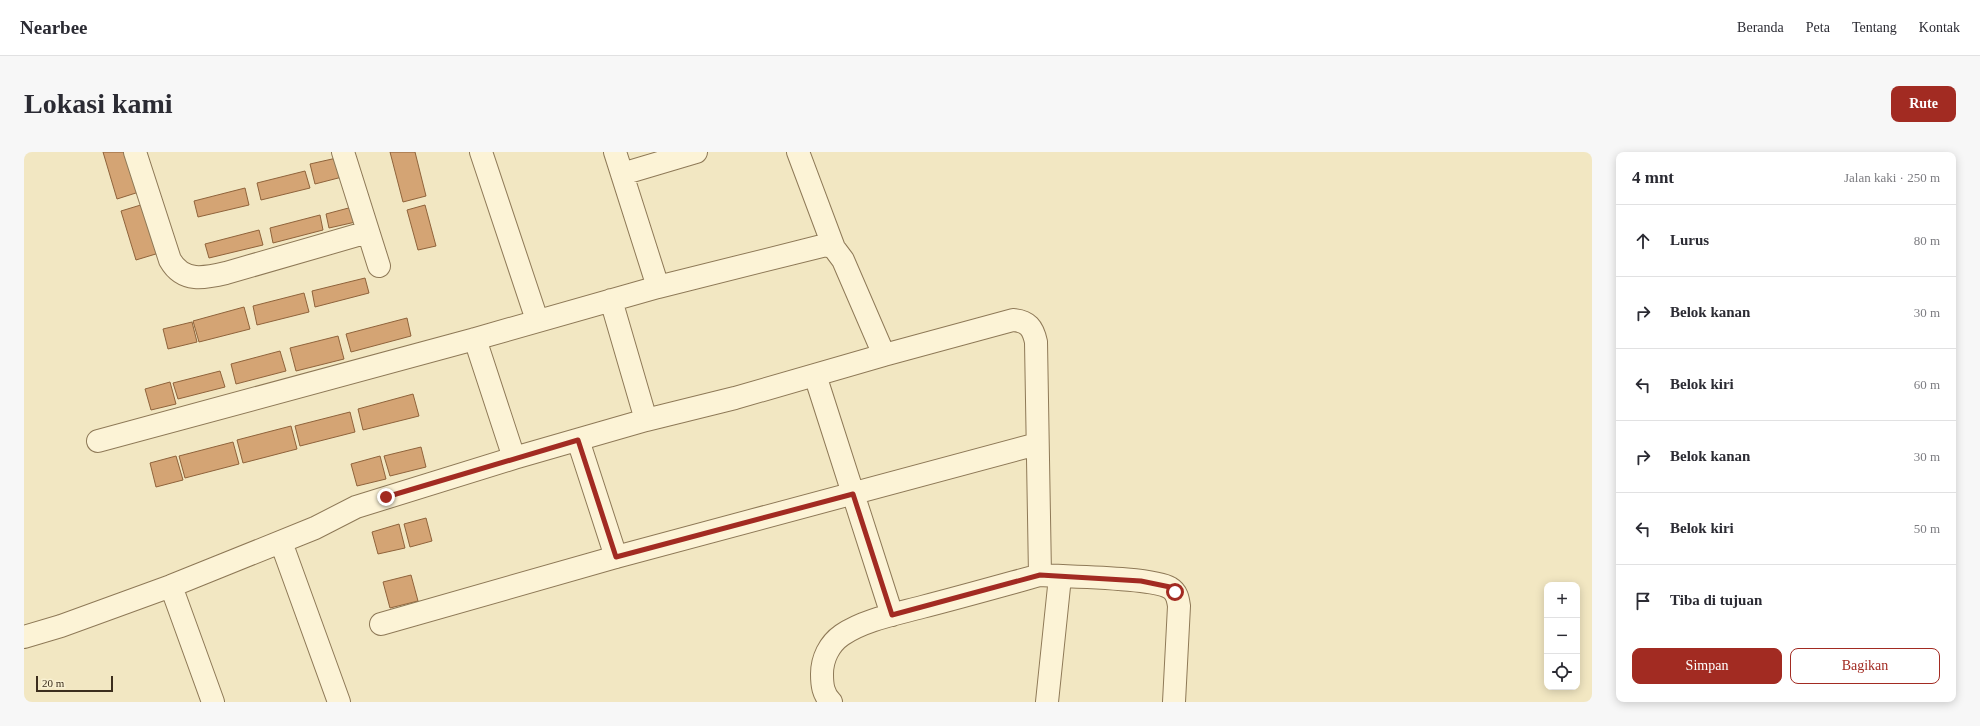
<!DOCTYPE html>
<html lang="id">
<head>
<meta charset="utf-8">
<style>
  body { margin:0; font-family:"Times New Roman",serif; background:#f7f7f7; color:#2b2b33 }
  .controls { position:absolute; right:12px; bottom:12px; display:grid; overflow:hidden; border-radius:8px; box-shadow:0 2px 10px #0003 }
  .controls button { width:36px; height:36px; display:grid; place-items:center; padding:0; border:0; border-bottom:1px solid #e1e1e2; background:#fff; color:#2b2b33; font:20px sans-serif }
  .scale { position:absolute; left:12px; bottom:10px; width:77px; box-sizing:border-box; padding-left:4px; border:2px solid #3c2e1d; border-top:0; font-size:11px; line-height:14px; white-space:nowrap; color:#3c2e1d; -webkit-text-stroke:3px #f9f1d2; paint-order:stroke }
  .stop { position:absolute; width:12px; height:12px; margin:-9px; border:3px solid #a22b22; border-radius:50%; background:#fff }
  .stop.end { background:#a22b22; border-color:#fff; box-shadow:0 1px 4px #0008 }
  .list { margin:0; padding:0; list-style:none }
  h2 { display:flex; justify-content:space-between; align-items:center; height:52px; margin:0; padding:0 16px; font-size:17px }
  h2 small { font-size:13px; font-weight:400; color:#7c7c81 }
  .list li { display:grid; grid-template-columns:26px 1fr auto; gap:12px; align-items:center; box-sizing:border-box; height:72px; padding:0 16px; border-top:1px solid #e1e1e2 }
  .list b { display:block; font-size:15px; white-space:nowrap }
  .list em { font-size:13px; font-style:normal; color:#7c7c81 }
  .actions { display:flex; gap:8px; padding:12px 16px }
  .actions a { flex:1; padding:9px 0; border:1px solid #a22b22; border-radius:8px; text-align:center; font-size:14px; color:#a22b22 }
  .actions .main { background:#a22b22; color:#fff }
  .icon { flex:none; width:22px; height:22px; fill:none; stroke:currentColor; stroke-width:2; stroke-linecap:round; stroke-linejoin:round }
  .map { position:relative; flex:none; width:1568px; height:550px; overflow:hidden; border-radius:8px }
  header { display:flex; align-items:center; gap:24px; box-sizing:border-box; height:56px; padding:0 20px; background:#fff; border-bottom:1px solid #e1e1e2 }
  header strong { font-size:19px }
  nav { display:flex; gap:22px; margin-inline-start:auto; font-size:14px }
  .intro { display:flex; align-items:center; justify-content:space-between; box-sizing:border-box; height:96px; padding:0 24px }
  h1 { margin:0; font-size:28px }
  .button { padding:10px 18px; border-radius:8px; background:#a22b22; color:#fff; font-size:14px; font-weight:700 }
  main { display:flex; gap:24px; padding:0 24px }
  aside { flex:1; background:#fff; border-radius:8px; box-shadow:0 2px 10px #0003 }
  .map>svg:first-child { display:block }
  .building { fill:#d4a474; stroke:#8f633b }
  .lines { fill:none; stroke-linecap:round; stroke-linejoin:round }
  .minor-casing { stroke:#8e7957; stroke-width:24 }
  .minor { stroke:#fcf3d6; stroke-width:22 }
  .route { stroke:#a22b22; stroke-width:5 }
</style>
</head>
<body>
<header>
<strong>Nearbee</strong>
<nav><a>Beranda</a><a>Peta</a><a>Tentang</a><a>Kontak</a></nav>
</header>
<div class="intro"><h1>Lokasi kami</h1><a class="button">Rute</a></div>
<main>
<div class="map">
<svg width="1568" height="550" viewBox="0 0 1568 550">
  <rect width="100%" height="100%" fill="#f2e7c2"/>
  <path class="building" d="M79,0H102L115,40L93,47Z
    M366,0H391L402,44L379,50Z
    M317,5L322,24L291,32L286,12Z
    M281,19L286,36L237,48L233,31Z
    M221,36L225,53L174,65L170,49Z
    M120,52L135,101L112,108L97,59Z
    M401,53L412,94L394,98L383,58Z
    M332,54L336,69L305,76L302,62Z
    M296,63L299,78L249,91L246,76Z
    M235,78L239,93L185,106L181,92Z
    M341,126L345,141L291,155L288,139Z
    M280,141L285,160L233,173L229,154Z
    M220,155L226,177L175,190L169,169Z
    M383,166L387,184L327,200L322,182Z
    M168,170L173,190L144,197L139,177Z
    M314,184L320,207L272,219L266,196Z
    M256,199L262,219L212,232L207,212Z
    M196,219L201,235L154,247L149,231Z
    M146,230L152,252L127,258L121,237Z
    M389,242L395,264L339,278L334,257Z
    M326,260L331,280L276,294L271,274Z
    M267,274L273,297L219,311L213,288Z
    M209,290L215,312L161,326L155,304Z
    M397,295L402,315L366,324L360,304Z
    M152,304L159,328L132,335L126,311Z
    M356,304L362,327L333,334L327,312Z
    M402,366L408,389L386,395L380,372Z
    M375,372L381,396L354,402L348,380Z
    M387,423L394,449L366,456L359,430Z"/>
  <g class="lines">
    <g class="minor-casing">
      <path id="minor" d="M111,0L146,108C159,131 181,126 202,121L344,80
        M319,0L355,114
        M457,0L513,168
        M591,0L634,135
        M774,0L810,96
        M598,22L672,0
        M451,187L490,306L622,268L587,148
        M791,223L868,463
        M622,268L711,246L860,203
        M554,288L592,405
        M74,289L451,187L634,135L802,93L810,96L819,108L860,203L989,168C1004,169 1009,176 1012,190L1016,423C976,434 937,445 898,455C872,462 840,468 818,483C805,492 798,507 798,522C798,533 799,542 807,550
        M257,390L315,550
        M1016,423C1042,425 1128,425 1146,436C1153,440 1154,447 1155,454L1150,550
        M147,434L189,550
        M357,472L592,405L1013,292
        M0,485L37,474L147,434L291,376L332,355L490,306
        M1023,550L1036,425"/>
    </g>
    <use href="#minor" class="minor"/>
  </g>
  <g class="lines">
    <path class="route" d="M362,345L554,288L592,405L829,342L868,463L1016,423L1117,429L1146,435L1151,440"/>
  </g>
</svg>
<div class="controls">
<button>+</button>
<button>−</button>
<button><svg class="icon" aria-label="locate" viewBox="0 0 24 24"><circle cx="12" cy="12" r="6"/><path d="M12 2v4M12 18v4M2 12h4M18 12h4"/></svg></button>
</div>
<div class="scale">20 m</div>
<div class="stop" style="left:1151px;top:440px"></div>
<div class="stop end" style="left:362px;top:345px"></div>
</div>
<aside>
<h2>4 mnt<small>Jalan kaki · 250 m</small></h2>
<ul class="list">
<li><svg class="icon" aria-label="ahead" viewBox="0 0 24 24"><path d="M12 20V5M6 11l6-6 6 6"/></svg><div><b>Lurus</b></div><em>80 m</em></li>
<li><svg class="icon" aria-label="right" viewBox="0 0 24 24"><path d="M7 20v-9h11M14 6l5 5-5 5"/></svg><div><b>Belok kanan</b></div><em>30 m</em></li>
<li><svg class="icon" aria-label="left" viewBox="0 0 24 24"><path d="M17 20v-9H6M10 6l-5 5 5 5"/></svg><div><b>Belok kiri</b></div><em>60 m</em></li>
<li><svg class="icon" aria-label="right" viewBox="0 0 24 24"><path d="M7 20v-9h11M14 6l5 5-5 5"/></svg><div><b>Belok kanan</b></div><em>30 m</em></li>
<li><svg class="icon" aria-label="left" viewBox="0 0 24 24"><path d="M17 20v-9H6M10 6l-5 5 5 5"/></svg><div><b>Belok kiri</b></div><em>50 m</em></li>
<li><svg class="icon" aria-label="arrive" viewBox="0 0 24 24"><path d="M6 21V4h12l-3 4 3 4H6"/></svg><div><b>Tiba di tujuan</b></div></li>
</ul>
<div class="actions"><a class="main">Simpan</a><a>Bagikan</a></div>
</aside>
</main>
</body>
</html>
